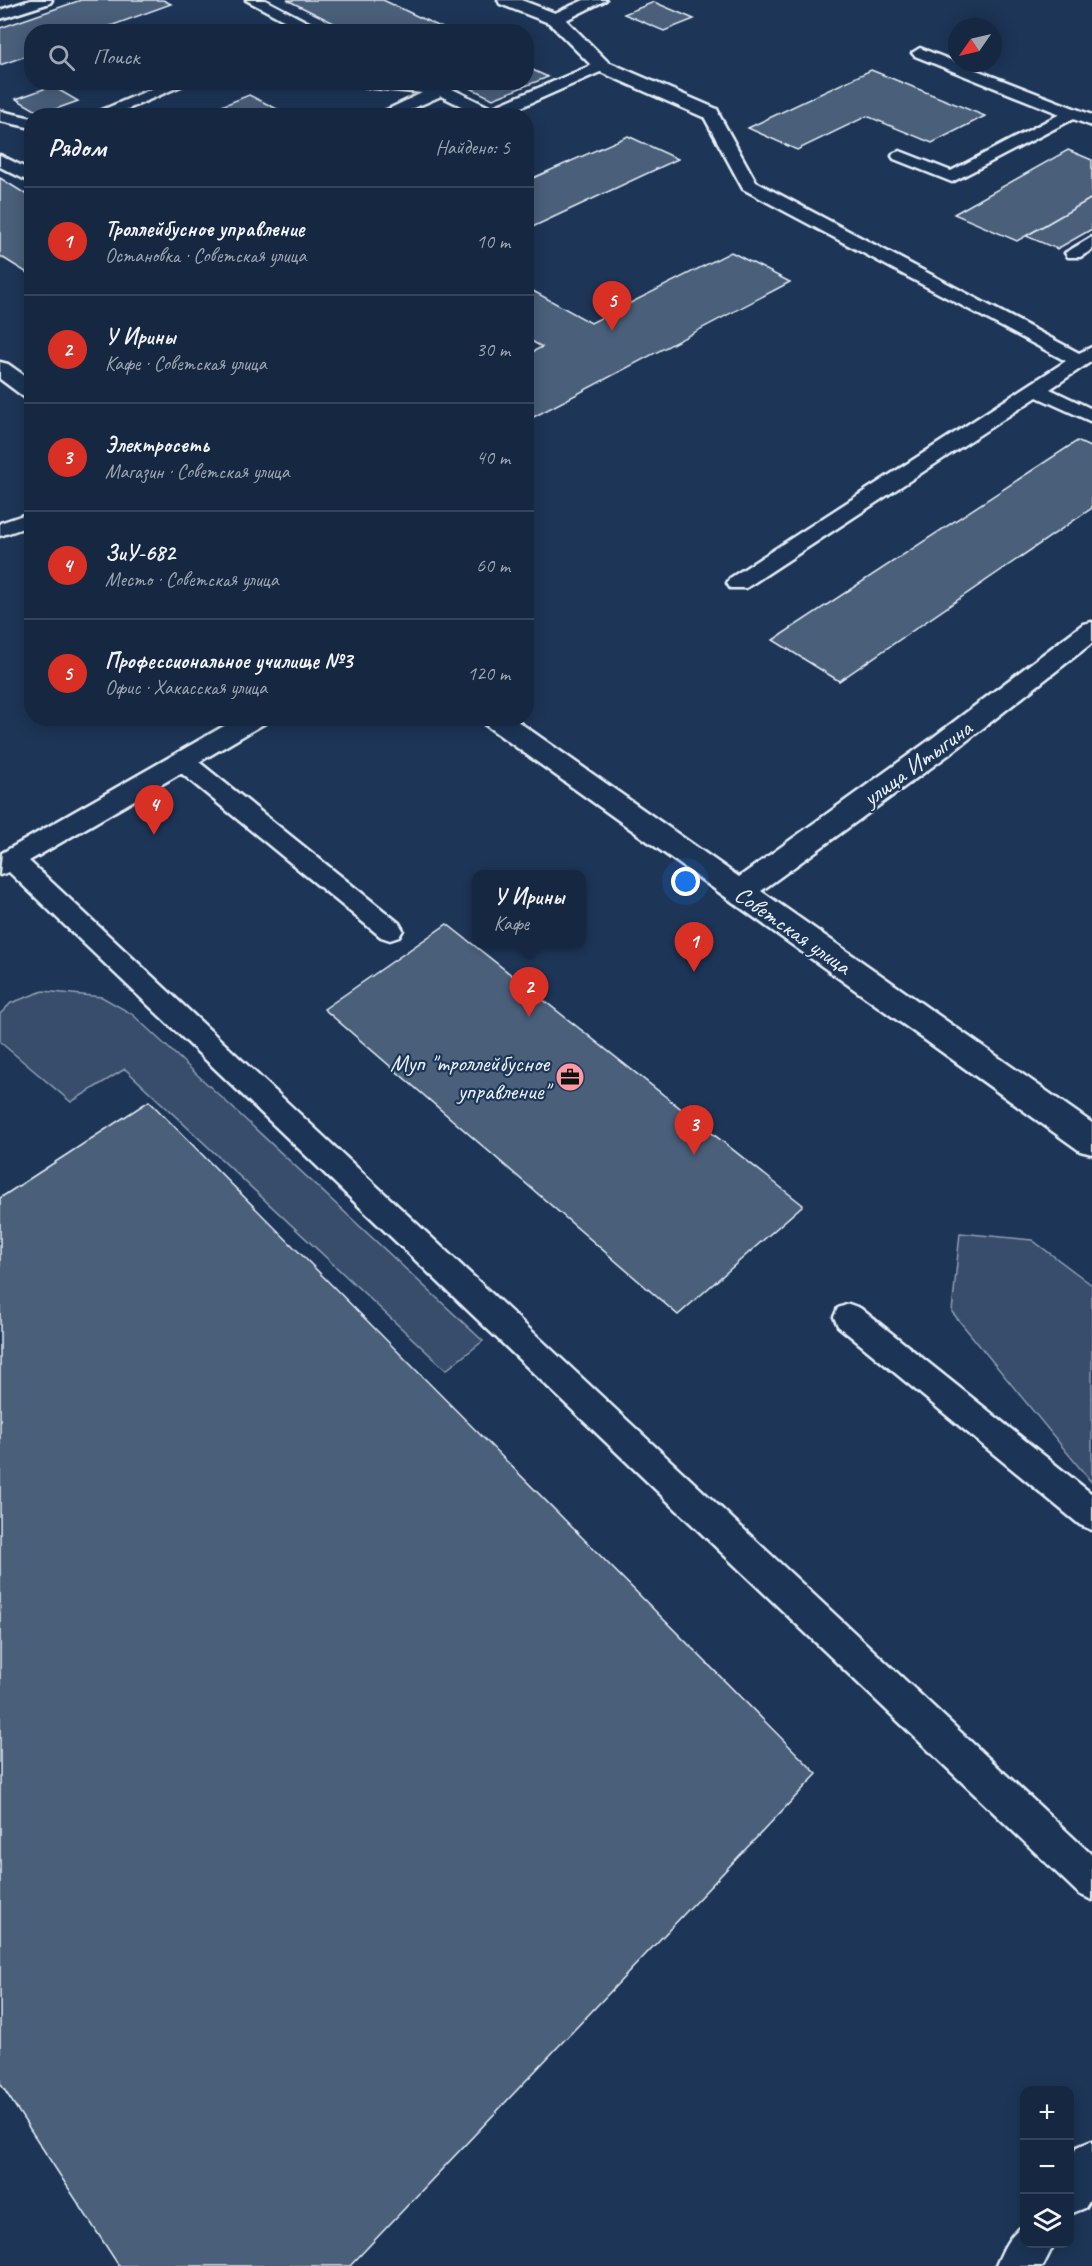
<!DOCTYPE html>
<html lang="ru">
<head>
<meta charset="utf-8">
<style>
  body { margin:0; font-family:Caveat,sans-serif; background:#23344c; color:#f1f3f6 }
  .controls { position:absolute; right:18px; bottom:18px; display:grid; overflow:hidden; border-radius:12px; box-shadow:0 3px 15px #0003 }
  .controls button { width:54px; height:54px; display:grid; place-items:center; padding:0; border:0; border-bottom:2px solid #35445a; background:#162841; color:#f1f3f6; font:30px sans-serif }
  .compass { position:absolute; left:948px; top:18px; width:54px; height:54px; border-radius:50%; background:#162841; box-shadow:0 3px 15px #0003; rotate:236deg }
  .you { position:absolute; left:686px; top:882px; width:21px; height:21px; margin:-15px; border:4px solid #fff; border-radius:50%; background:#1a73e8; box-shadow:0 0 0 9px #1a73e833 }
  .badge { display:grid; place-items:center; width:39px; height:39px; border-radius:50%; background:#d93025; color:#fff; font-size:20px; font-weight:700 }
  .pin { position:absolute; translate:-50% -50px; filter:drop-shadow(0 2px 3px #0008) }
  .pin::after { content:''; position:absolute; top:32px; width:21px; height:18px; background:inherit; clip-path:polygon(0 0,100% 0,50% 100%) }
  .popup { position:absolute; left:472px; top:870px; width:114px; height:78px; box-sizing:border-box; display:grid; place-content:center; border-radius:12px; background:#162841; filter:drop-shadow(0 2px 4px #0005); font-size:20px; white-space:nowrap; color:#9ea6b1 }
  .popup b { font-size:22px; color:#f1f3f6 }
  .popup::after { content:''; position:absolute; left:50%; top:100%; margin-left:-12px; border:12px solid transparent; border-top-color:#162841 }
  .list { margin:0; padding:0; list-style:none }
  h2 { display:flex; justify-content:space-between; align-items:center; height:78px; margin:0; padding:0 24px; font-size:26px }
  h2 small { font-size:20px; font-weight:400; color:#9ea6b1 }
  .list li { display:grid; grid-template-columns:39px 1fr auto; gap:18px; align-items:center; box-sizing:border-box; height:108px; padding:0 24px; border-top:2px solid #35445a }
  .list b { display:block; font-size:22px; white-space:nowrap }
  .list p { margin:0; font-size:20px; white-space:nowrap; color:#9ea6b1 }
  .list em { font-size:20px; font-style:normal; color:#9ea6b1 }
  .icon { flex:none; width:33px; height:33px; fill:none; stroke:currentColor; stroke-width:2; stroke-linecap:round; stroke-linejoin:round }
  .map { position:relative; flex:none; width:1092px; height:2266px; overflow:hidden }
  .search { position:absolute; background:#162841; box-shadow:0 3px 15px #0003; left:24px; top:24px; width:510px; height:66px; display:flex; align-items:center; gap:15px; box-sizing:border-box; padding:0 21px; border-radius:24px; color:#9ea6b1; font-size:22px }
  .panel { position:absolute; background:#162841; box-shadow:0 3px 15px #0003; left:24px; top:108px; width:510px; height:618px; border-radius:24px }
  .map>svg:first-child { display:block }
  .green { fill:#374d6c; stroke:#909fb2; stroke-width:1.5 }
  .building { fill:#495e7a; stroke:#e8f1f8; stroke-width:1.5 }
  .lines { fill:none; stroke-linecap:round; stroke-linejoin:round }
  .lane-casing { stroke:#e8f1f8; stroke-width:5 }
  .street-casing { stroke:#e8f1f8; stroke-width:5 }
  .lane { fill:#1d3557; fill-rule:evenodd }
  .street { fill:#1d3557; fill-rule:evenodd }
  .labels { text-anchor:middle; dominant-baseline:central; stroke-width:4.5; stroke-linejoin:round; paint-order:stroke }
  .street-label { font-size:24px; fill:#e8f1f8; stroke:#1d3557 }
  .poi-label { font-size:24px; fill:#e8f1f8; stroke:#1d3557; text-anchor:end }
</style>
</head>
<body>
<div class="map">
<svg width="1092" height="2266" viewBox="0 0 1092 2266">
  <rect width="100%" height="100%" fill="#1d3557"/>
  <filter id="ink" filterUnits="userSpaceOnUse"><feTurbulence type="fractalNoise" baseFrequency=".0167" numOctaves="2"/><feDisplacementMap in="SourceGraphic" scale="12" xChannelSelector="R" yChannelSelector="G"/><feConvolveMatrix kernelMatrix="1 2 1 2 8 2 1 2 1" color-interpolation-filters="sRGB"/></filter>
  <g filter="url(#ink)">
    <path class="green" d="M43,991L102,997L132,1014L483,1341L446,1370L125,1069L71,1102L0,1042V1014L11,1003Z
      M960,1233L1032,1240L1092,1285V1483L952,1312Z"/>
    <path class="building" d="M81,0H163L171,4L94,32H32V54L0,65V28Z
      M287,0H383L451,32H352Z
      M654,2L694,19L664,31L624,14Z
      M526,67L548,77L493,99L458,82H526Z
      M871,70L985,116L932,143L867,116L797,150L748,128Z
      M52,86L78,101L42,114L16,99Z
      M249,95L291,116H197Z
      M628,136L678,159L526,230V181Z
      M1068,150L1092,160V198L1017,241L954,214Z
      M0,178L32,198V276L0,256Z
      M1092,198V229L1057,249L1026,236Z
      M731,252L790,282L526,421V355L542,347L526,338V287L591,323Z
      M1077,441L1092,448V508L839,681L773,640Z
      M447,924L803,1205L678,1315L324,1009Z
      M149,1101L817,1774L350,2266H119L0,2083V1198Z"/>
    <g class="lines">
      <g class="lane-casing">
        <path id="lane" d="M31,0H52L50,3L0,19V10Z
          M246,0H265L326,32H306Z
          M920,48L1092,115V126L1073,119L952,182L894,159L892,156L894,153L900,151L951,171L1060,114L915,56L912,53Z
          M602,61L610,66L607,69L501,116H481L441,96L396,116H374L422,93L366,87L359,82H438L491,108Z
          M168,82H190L112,116H88Z
          M710,108L718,113L756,182L1079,353L1092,347V361L1050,389L1092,409V422L1037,397L746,588H730L727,583L730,578L1066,361L743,189L702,113Z
          M0,111L32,118V128L0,121Z
          M0,155L32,171V183L0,167Z
          M1092,237V250L1080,257H1068L1065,253Z
          M32,512V525L0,536V523Z
          M238,718H268L265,723L199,762L399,923L403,930L399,937L390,940L381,937L181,773L29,861L1092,1855V1900L1079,1894L9,872L0,875L2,853Z
          M849,1304L860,1308L1092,1494V1530L1080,1525L838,1326L834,1317L838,1308Z
          M1092,2141V2197L1085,2208L1070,2214V2159L1077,2147Z
          M1024,2226V2244H1054L1043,2266H996C1002,2252 1010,2232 1024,2226Z"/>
      </g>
      <g class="street-casing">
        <path id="street" d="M498,0H521L555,13L584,0H606L566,20L608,62L717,109L719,113L717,117H703L596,70L549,23L500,4Z
          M0,362L8,364L32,381V399L24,397L0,379Z
          M1092,622V643L951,753L761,891L1092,1123V1154L1080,1151L484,724L481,718H513L739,877L931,739L1083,624Z"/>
      </g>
      <use href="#lane" class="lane"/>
      <use href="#street" class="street"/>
    </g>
  </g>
  <defs>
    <g id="office-disc" transform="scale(1.5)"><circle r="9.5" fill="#ff9aa2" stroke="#1d3557"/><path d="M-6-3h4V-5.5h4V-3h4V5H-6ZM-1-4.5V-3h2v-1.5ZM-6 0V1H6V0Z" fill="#111"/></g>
  </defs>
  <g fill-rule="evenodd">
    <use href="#office-disc" x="570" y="1077"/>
  </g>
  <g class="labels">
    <g class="street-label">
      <text transform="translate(917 763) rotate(-36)">улица Итыгина</text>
      <text transform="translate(793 930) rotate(35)">Советская улица</text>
    </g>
    <g class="poi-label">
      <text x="549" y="1063">Муп "троллейбусное<tspan x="549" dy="28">управление"</tspan></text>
    </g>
  </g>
</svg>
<div class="controls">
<button>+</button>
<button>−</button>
<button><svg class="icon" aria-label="layers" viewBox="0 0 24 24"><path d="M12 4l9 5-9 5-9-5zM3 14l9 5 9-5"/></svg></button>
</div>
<svg class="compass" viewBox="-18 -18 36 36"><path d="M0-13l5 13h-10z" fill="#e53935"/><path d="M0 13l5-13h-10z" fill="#9ea6b1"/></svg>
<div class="you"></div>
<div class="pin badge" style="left:694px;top:972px">1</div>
<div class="pin badge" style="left:529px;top:1017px">2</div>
<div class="popup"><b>У Ирины</b>Кафе</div>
<div class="pin badge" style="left:694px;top:1155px">3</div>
<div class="pin badge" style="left:154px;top:835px">4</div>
<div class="pin badge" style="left:612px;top:331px">5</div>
<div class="search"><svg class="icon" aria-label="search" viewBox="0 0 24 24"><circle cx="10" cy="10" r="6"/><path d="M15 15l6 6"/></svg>Поиск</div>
<section class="panel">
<h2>Рядом<small>Найдено: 5</small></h2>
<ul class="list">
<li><span class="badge">1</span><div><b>Троллейбусное управление</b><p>Остановка · Советская улица</p></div><em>10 m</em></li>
<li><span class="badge">2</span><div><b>У Ирины</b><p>Кафе · Советская улица</p></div><em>30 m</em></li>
<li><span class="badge">3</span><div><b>Электросеть</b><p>Магазин · Советская улица</p></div><em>40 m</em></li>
<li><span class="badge">4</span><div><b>ЗиУ-682</b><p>Место · Советская улица</p></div><em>60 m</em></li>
<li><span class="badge">5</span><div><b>Профессиональное училище №3</b><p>Офис · Хакасская улица</p></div><em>120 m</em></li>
</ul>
</section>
</div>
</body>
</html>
